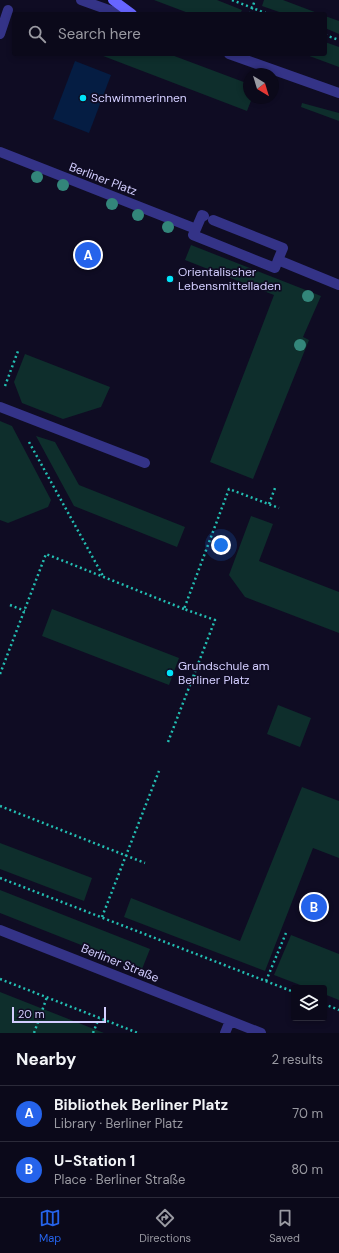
<!DOCTYPE html>
<html lang="en">
<head>
<meta charset="utf-8">
<style>
  body { margin:0; font-family:"DM Sans",sans-serif; background:#141223; color:#f1f3f6 }
  .controls { position:absolute; right:12px; bottom:12px; display:grid; overflow:hidden; border-radius:4px; box-shadow:0 2px 6px #0003 }
  .controls button { width:36px; height:36px; display:grid; place-items:center; padding:0; border:0; border-bottom:1px solid #2b2a39; background:#0b091a; color:#f1f3f6; font:20px sans-serif }
  .compass { position:absolute; left:243px; top:68px; width:36px; height:36px; border-radius:50%; background:#0b091a; box-shadow:0 2px 6px #0003; rotate:142deg }
  .scale { position:absolute; left:12px; bottom:10px; width:94px; box-sizing:border-box; padding-left:4px; border:2px solid #d3ceff; border-top:0; font-size:11px; line-height:14px; white-space:nowrap; color:#d3ceff; -webkit-text-stroke:3px #0f0c23; paint-order:stroke }
  .you { position:absolute; left:221px; top:545px; width:14px; height:14px; margin:-10px; border:3px solid #fff; border-radius:50%; background:#1a73e8; box-shadow:0 0 0 6px #1a73e833 }
  .badge { display:grid; place-items:center; width:26px; height:26px; border-radius:50%; background:#2563eb; color:#fff; font-size:13px; font-weight:700 }
  .pin { position:absolute; translate:-50% -50%; border:2px solid #fff; box-shadow:0 1px 4px #0006 }
  .list { margin:0; padding:0; list-style:none }
  h2 { display:flex; justify-content:space-between; align-items:center; height:52px; margin:0; padding:0 16px; font-size:17px }
  h2 small { font-size:13px; font-weight:400; color:#9a9aa2 }
  .list li { display:grid; grid-template-columns:26px 1fr auto; gap:12px; align-items:center; box-sizing:border-box; height:56px; padding:0 16px; border-top:1px solid #2b2a39 }
  .list b { display:block; font-size:15px; white-space:nowrap }
  .list p { margin:0; font-size:13px; white-space:nowrap; color:#9a9aa2 }
  .list em { font-size:13px; font-style:normal; color:#9a9aa2 }
  .icon { flex:none; width:22px; height:22px; fill:none; stroke:currentColor; stroke-width:2; stroke-linecap:round; stroke-linejoin:round }
  .map { position:relative; flex:none; width:339px; height:1033px; overflow:hidden }
  .search { position:absolute; background:#0b091a; box-shadow:0 2px 6px #0003; left:12px; right:12px; top:12px; height:44px; display:flex; align-items:center; gap:10px; box-sizing:border-box; padding:0 14px; border-radius:4px; color:#9a9aa2; font-size:15px }
  .sheet { height:164px; background:#0b091a }
  nav { display:flex; justify-content:space-around; align-items:center; box-sizing:border-box; height:56px; border-top:1px solid #2b2a39; background:#0b091a; font-size:11px; color:#9a9aa2 }
  nav a { display:grid; justify-items:center; gap:2px }
  nav .on { color:#2563eb }
  .map>svg:first-child { display:block }
  .green { fill:#0e2e2c }
  .water { fill:#051d43 }
  .lines { fill:none; stroke-linecap:round; stroke-linejoin:round }
  .path { stroke:#23beb2; stroke-width:2.5; stroke-dasharray:2 3; stroke-linecap:butt }
  .lane { stroke:#343387; stroke-width:10 }
  .street { stroke:#343387; stroke-width:10 }
  .secondary { stroke:#6765ff; stroke-width:10 }
  .tree { fill:#33867a }
  .poi-dot { fill:#00e4f9; stroke:#0f0c23; stroke-width:1.5 }
  .labels { text-anchor:middle; dominant-baseline:central; stroke-width:3.5; stroke-linejoin:round; paint-order:stroke }
  .poi-label { font-size:12px; fill:#d3ceff; stroke:#0f0c23; text-anchor:start }
  .street-label { font-size:12px; fill:#d3ceff; stroke:#0f0c23 }
</style>
</head>
<body>
<div class="map">
<svg width="339" height="1033" viewBox="0 0 339 1033">
  <rect width="100%" height="100%" fill="#0f0c23"/>
  <path class="green" d="M154,0H217L242,10L240,14H191Z
    M264,0H283L320,14H285L262,6Z
    M325,16L339,21V34L325,28Z
    M325,42L339,47V67L304,54H325Z
    M98,54H169L249,84V98H252L247,111Z
    M302,103L339,113V121L301,107Z
    M191,245L321,296L303,337L309,340L253,479L210,462L274,295L185,260Z
    M25,354L110,387L101,407L63,419L22,403L14,382Z
    M0,421L12,426L51,500L48,507L8,523L0,520Z
    M36,436L55,442L79,485L185,527L177,547L74,506Z
    M251,516L273,524L259,561L339,592V633L245,597L229,575Z
    M52,609L179,658L169,685L42,636Z
    M278,705L311,718L300,747L267,734Z
    M302,787L339,801V858L313,848L265,971L124,917L131,898L240,941Z
    M0,843L92,878L84,901L0,869Z
    M0,890L150,949L142,969L0,913Z
    M291,935L339,954V1000L324,994V988H308L274,975Z
    M0,992L104,1033H0Z"/>
  <path class="water" d="M75,61L111,75L89,133L53,119Z"/>
  <g class="lines">
    <path class="path" d="M232,0L268,14
      M250,14L255,0
      M325,35L339,40
      M5,386L18,351
      M29,442L103,576
      M269,504L275,488
      M10,605L25,611
      M0,674L46,554L184,609
      M194,676L214,683
      M168,742L215,620L184,609L229,489L279,508
      M0,806L145,863
      M0,878L294,992
      M102,917L159,771
      M0,979L138,1033
      M266,981L286,933
      M324,1004L339,1010
      M34,1033L47,997
      M93,1033L99,1018"/>
    <path class="lane" d="M0,407L145,463"/>
    <path class="street" d="M81,0L120,14
      M0,34L8,10
      M229,54L339,93
      M0,152L196,229L193,235L275,268L278,260L339,285
      M213,220L283,248L278,260
      M196,229L202,215L204,216
      M0,930L261,1033
      M225,1033L230,1021"/>
    <path class="secondary" d="M113,0L132,14"/>
  </g>
  <g class="tree">
    <circle cx="37" cy="177" r="6"/>
    <circle cx="63" cy="185" r="6"/>
    <circle cx="112" cy="204" r="6"/>
    <circle cx="138" cy="215" r="6"/>
    <circle cx="168" cy="227" r="6"/>
    <circle cx="308" cy="296" r="6"/>
    <circle cx="300" cy="345" r="6"/>
  </g>
  <g class="poi-dot">
    <circle cx="83" cy="98" r="4"/>
    <circle cx="170" cy="279" r="4"/>
    <circle cx="170" cy="673" r="4"/>
  </g>
  <g class="labels">
    <g class="poi-label">
      <text x="91" y="98">Schwimmerinnen</text>
      <text x="178" y="272">Orientalischer<tspan x="178" dy="14">Lebensmittelladen</tspan></text>
      <text x="178" y="666">Grundschule am<tspan x="178" dy="14">Berliner Platz</tspan></text>
    </g>
    <g class="street-label">
      <text transform="translate(103 179) rotate(21)">Berliner Platz</text>
      <text transform="translate(120 963) rotate(22)">Berliner Straße</text>
    </g>
  </g>
</svg>
<div class="controls">
<button><svg class="icon" aria-label="layers" viewBox="0 0 24 24"><path d="M12 4l9 5-9 5-9-5zM3 14l9 5 9-5"/></svg></button>
</div>
<svg class="compass" viewBox="-18 -18 36 36"><path d="M0-13l5 13h-10z" fill="#e53935"/><path d="M0 13l5-13h-10z" fill="#9a9aa2"/></svg>
<div class="scale">20 m</div>
<div class="you"></div>
<div class="pin badge" style="left:88px;top:255px">A</div>
<div class="pin badge" style="left:314px;top:907px">B</div>
<div class="search"><svg class="icon" aria-label="search" viewBox="0 0 24 24"><circle cx="10" cy="10" r="6"/><path d="M15 15l6 6"/></svg>Search here</div>
</div>
<section class="sheet">
<h2>Nearby<small>2 results</small></h2>
<ul class="list">
<li><span class="badge">A</span><div><b>Bibliothek Berliner Platz</b><p>Library · Berliner Platz</p></div><em>70 m</em></li>
<li><span class="badge">B</span><div><b>U-Station 1</b><p>Place · Berliner Straße</p></div><em>80 m</em></li>
</ul>
</section>
<nav>
<a class="on"><svg class="icon" aria-label="map" viewBox="0 0 24 24"><path d="M3 6l6-2 6 2 6-2v14l-6 2-6-2-6 2zM9 4v14M15 6v14"/></svg>Map</a>
<a><svg class="icon" aria-label="directions" viewBox="0 0 24 24"><path d="M12 3l9 9-9 9-9-9zM9 14v-3h6M13 9l2 2-2 2"/></svg>Directions</a>
<a><svg class="icon" aria-label="saved" viewBox="0 0 24 24"><path d="M7 4h10v16l-5-4-5 4z"/></svg>Saved</a>
</nav>
</body>
</html>
